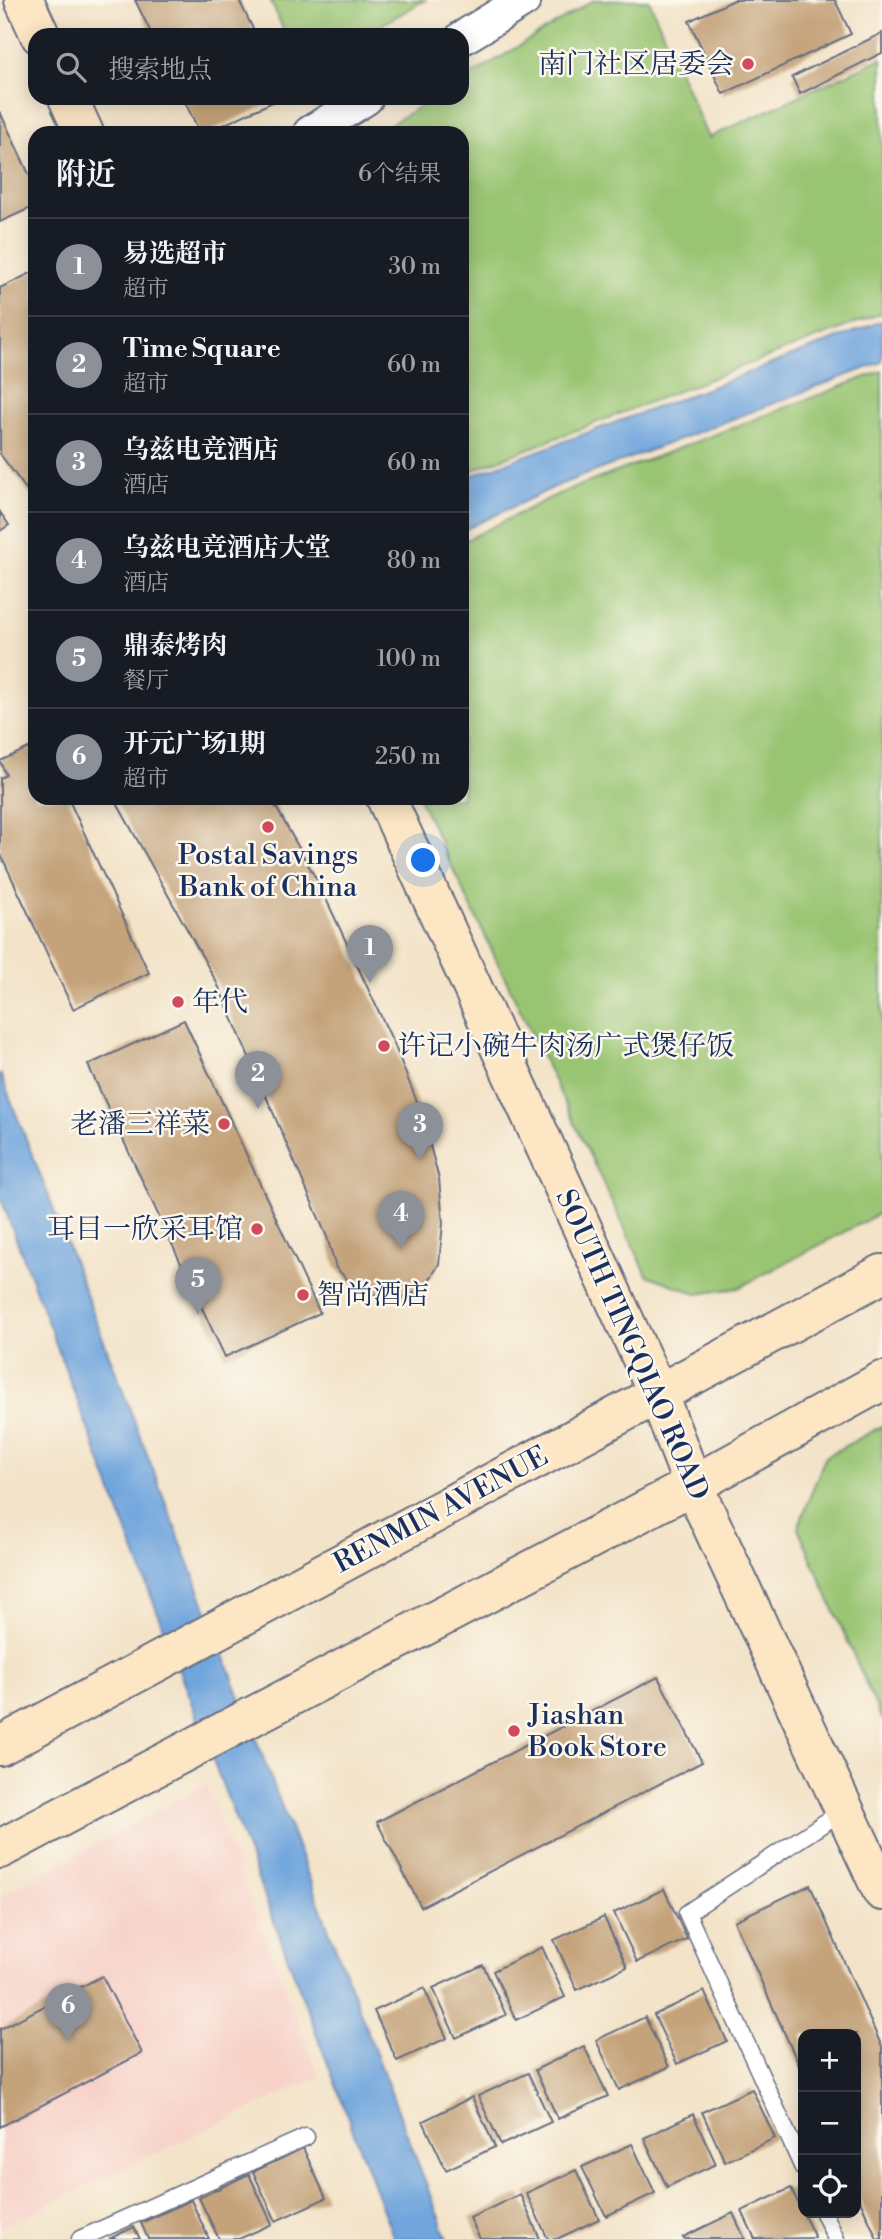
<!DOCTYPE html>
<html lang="zh">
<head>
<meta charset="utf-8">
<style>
  body { margin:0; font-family:"Libre Bodoni","Noto Serif SC",serif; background:#242831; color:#f1f3f6 }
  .controls { position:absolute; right:21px; bottom:21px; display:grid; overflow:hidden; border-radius:14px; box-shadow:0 4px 18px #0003 }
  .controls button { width:63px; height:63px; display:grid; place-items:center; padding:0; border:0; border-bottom:2px solid #363941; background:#171b24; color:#f1f3f6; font:35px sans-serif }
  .you { position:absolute; left:424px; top:861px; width:24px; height:24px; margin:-18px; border:5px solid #fff; border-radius:50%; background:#1a73e8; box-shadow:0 0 0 10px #1a73e833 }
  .badge { display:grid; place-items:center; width:46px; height:46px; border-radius:50%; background:#8c9099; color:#fff; font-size:23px; font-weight:700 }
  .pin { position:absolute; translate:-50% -58px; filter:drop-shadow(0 2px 4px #0008) }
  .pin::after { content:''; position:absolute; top:37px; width:24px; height:21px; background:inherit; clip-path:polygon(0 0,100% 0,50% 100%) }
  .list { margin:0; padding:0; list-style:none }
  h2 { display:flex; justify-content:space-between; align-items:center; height:91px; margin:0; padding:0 28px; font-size:30px }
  h2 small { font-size:23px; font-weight:400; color:#9ea1a6 }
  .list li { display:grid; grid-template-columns:46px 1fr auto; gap:21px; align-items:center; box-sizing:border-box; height:98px; padding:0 28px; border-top:2px solid #363941 }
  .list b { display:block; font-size:26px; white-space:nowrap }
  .list p { margin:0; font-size:23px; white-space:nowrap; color:#9ea1a6 }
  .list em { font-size:23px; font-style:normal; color:#9ea1a6 }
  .icon { flex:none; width:38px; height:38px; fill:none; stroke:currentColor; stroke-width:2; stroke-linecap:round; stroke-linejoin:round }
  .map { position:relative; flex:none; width:882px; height:2239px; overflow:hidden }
  .search { position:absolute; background:#171b24; box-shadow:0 4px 18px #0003; left:28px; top:28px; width:441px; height:77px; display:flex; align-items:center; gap:18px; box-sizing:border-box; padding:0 24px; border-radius:21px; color:#9ea1a6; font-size:26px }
  .panel { position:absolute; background:#171b24; box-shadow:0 4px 18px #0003; left:28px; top:126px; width:441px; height:679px; border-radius:21px }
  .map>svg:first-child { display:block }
  .built { fill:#f7d1c8 }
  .green { fill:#99c572; stroke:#5a7a68; stroke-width:2 }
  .water { fill:#70a5dd; stroke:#466a9e; stroke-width:2 }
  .building { fill:#c4a37a }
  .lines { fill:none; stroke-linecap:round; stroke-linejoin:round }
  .lane-casing { stroke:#676e83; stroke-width:19 }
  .street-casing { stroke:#676e83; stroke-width:37 }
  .secondary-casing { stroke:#676e83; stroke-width:42 }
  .lane { stroke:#fff; stroke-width:16 }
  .street { stroke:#fff; stroke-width:33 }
  .secondary { stroke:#fce6c4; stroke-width:38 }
  .poi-dot { fill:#d1495b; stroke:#fbf7ec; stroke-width:2.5 }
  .labels { text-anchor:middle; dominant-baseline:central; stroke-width:5; stroke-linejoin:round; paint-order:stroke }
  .poi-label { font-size:28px; fill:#1b2f5e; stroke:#fbf7ec; text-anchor:start }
  .street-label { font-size:28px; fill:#1b2f5e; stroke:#fbf7ec }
</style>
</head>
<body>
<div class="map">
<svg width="882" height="2239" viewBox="0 0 882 2239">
  <rect width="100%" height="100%" fill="#fbf7ec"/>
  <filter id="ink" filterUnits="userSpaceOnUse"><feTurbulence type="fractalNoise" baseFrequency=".0143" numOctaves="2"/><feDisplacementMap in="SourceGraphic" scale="14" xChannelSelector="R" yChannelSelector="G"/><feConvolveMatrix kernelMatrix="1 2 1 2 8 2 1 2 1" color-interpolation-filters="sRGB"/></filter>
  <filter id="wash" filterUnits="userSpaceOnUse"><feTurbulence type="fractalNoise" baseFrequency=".00686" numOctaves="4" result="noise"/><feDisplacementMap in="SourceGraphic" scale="28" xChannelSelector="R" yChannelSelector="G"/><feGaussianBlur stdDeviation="1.57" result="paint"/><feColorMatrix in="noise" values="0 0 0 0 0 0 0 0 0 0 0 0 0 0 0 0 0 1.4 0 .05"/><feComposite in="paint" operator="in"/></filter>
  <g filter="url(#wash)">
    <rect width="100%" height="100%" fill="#f3e3c8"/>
    <path class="built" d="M206,1785L319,2076L0,2228V1896Z"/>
    <path class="green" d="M270,0H425L364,35H286Z
      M594,0H649L708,138L882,58V313L462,474V133H376L434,98H462V81Z
      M882,371V1212L738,1288L697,1294L647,1275L419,798H462V542L558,494Z
      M882,1426V1720L798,1528L825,1457Z"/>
    <path class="water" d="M882,321V362L559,485L462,531V479L706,389Z
      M0,1073L45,1187L447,2239H394L0,1196Z"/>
    <g id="blocks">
      <path class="building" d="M135,0H239L256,35H152Z
        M734,0H835L851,34L723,94L689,21Z
        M882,33V53L800,94L792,77Z
        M183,98H281L206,133H200Z
        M0,112L35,187V206L0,222Z
        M35,271V501L0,454V288Z
        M0,512L9,525L0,531Z
        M35,745V798H68L149,973L73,1009L0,853V778L6,775L0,761Z
        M114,798H271L319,884L394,1044L421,1112L439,1179L443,1223L439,1264L432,1276L419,1291L399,1299L374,1295L350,1282L336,1268L327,1237L217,983Z
        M184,1020L320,1313L225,1357L88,1065Z
        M658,1677L702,1762L421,1907L377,1822Z
        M810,1885L882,2047V2239H877L856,2191V2034H803V2074L734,1921Z
        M664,1889L687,1939L637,1962L614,1913Z
        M604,1917L627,1967L577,1990L554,1940Z
        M542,1947L565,1997L516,2020L493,1971Z
        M483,1965L506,2015L456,2038L433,1988Z
        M102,1976L142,2053L0,2127V2029Z
        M424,1988L447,2038L397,2061L374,2011Z
        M704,1991L727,2041L677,2064L654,2015Z
        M645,2017L669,2067L619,2090L596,2040Z
        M584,2046L608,2096L558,2119L535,2070Z
        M528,2073L551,2122L501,2145L478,2096Z
        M752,2089L775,2138L725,2162L702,2112Z
        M472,2097L495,2147L446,2170L423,2121Z
        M693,2114L716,2164L667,2187L644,2138Z
        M632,2144L655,2193L606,2216L582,2167Z
        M303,2148L326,2198L276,2221L253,2172Z
        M576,2170L599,2219L557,2239H548L526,2193Z
        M249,2174L272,2224L239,2239H219L199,2198Z
        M791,2188L815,2238L755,2239L742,2211Z
        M520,2194L540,2239H480L470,2218Z
        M191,2200L209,2239H148L141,2223Z
        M733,2213L745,2239H685L683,2237Z
        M134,2227L140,2239H109Z"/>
    </g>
  </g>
  <g filter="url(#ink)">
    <use href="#blocks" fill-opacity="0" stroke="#676e83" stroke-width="2"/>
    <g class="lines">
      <g class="lane-casing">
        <path id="lane" d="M803,2168L687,1913L844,1810
          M824,2213L836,2239
          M80,2239L306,2137"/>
      </g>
      <g class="street-casing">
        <path id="street" d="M462,38L524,0
          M310,133L366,98"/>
      </g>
      <g class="secondary-casing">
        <path id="secondary" d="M24,0L40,35
          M68,98L84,133
          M386,798L658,1394L693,1485L882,1891
          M0,1746L882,1274
          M0,1849L693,1485L882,1381"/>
      </g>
      <use href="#lane" class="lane"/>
      <use href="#street" class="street"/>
      <use href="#secondary" class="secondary"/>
    </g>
  </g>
  <g class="poi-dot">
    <circle cx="748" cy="64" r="7"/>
    <circle cx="268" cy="827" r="7"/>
    <circle cx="178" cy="1002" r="7"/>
    <circle cx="384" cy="1046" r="7"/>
    <circle cx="224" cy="1124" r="7"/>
    <circle cx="257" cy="1229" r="7"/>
    <circle cx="303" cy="1295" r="7"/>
    <circle cx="514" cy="1731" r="7"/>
  </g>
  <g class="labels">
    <g class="poi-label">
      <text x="734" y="64" text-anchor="end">南门社区居委会</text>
      <text x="268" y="855" text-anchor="middle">Postal Savings<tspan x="268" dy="32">Bank of China</tspan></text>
      <text x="192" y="1002">年代</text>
      <text x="398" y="1046">许记小碗牛肉汤广式煲仔饭</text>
      <text x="210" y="1124" text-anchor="end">老潘三祥菜</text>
      <text x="243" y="1229" text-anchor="end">耳目一欣采耳馆</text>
      <text x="317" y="1295">智尚酒店</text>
      <text x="528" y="1715">Jiashan<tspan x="528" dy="32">Book Store</tspan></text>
    </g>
    <g class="street-label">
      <text transform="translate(632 1345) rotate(66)">SOUTH TINGQIAO ROAD</text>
      <text transform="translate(441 1510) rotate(-28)">RENMIN AVENUE</text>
    </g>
  </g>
</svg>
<div class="controls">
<button>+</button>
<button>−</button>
<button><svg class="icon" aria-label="locate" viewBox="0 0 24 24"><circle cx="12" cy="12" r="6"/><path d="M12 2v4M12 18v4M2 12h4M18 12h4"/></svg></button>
</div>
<div class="you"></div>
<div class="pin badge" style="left:370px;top:983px">1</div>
<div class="pin badge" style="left:258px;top:1109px">2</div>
<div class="pin badge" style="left:420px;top:1160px">3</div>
<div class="pin badge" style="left:401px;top:1249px">4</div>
<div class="pin badge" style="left:198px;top:1315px">5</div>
<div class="pin badge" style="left:68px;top:2041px">6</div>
<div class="search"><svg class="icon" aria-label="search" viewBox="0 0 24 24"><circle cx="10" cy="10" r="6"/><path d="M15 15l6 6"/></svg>搜索地点</div>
<section class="panel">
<h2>附近<small>6个结果</small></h2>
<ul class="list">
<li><span class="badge">1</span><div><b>易选超市</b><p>超市</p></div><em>30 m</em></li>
<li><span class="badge">2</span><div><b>Time Square</b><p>超市</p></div><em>60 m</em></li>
<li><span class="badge">3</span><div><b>乌兹电竞酒店</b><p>酒店</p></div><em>60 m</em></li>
<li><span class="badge">4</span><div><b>乌兹电竞酒店大堂</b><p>酒店</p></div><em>80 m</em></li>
<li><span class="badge">5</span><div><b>鼎泰烤肉</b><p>餐厅</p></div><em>100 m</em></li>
<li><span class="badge">6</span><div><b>开元广场1期</b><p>超市</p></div><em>250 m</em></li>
</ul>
</section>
</div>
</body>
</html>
